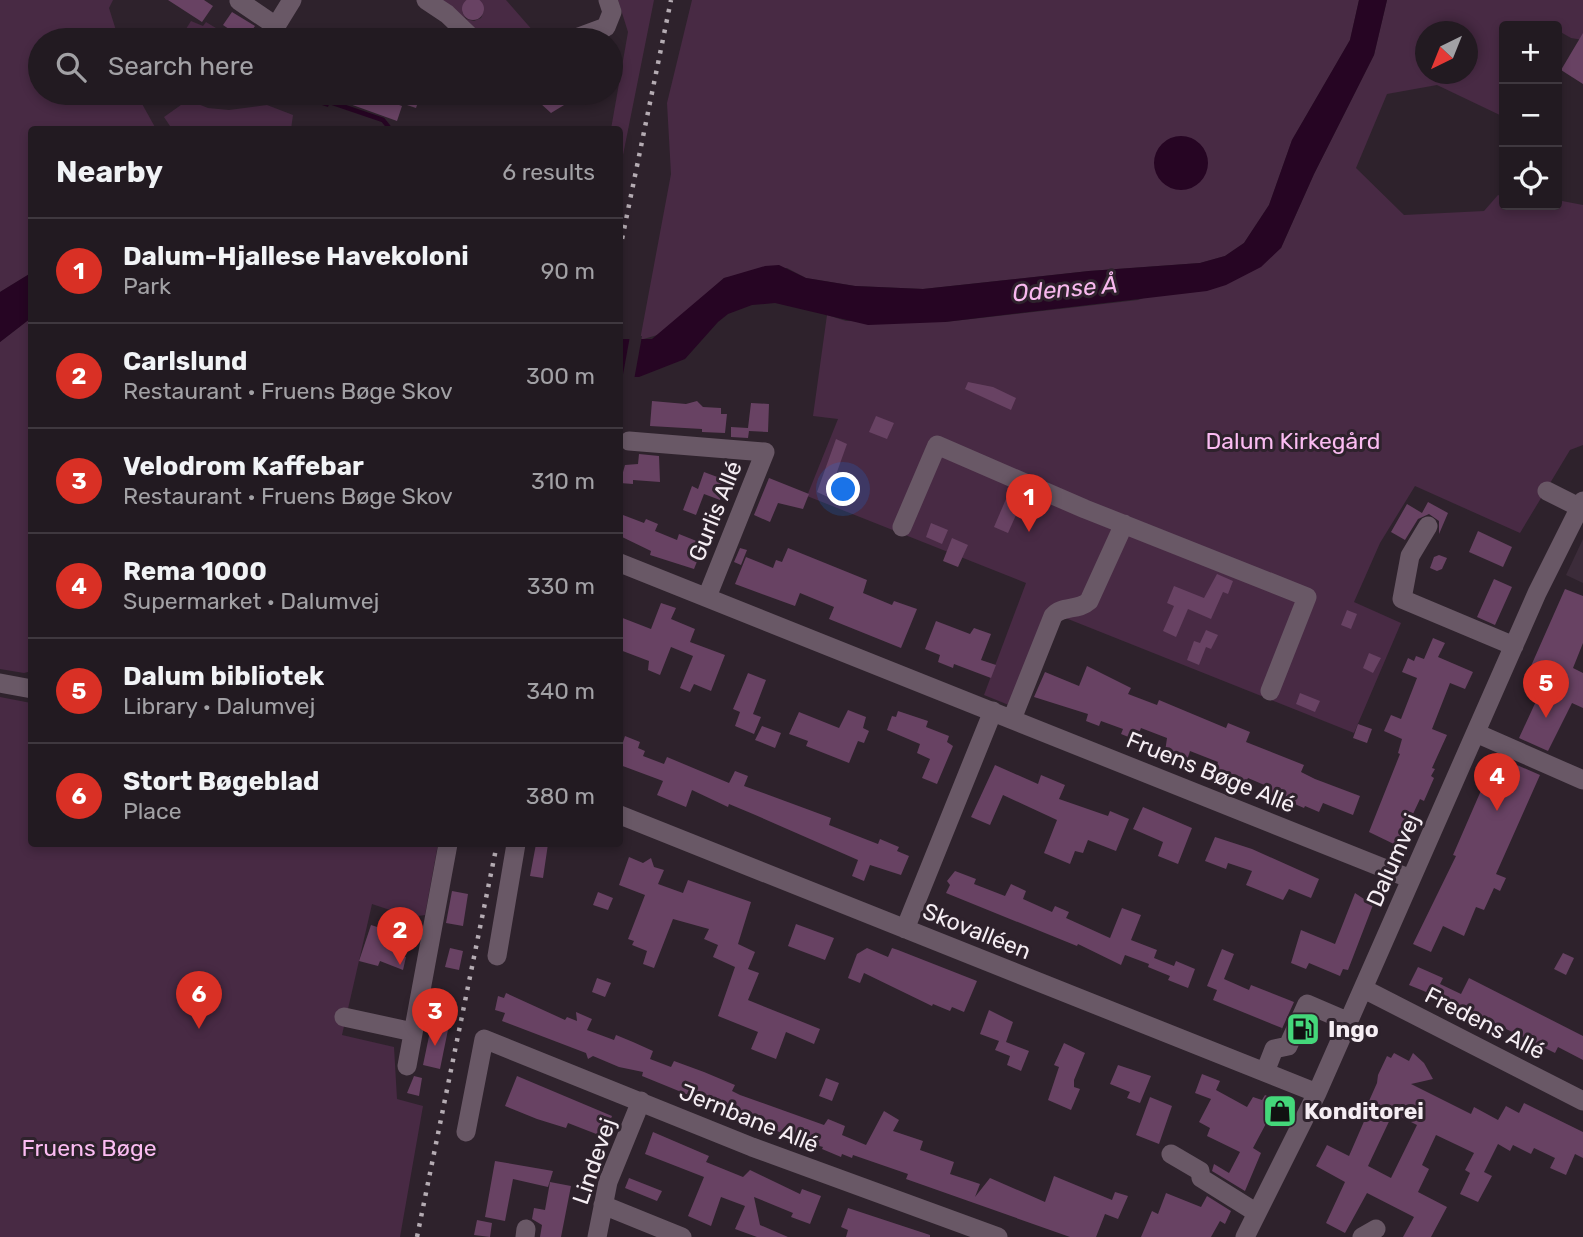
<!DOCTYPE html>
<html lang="en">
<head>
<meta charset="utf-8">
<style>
  body { margin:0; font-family:Rubik,sans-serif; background:#2e272e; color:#f1f3f6 }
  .controls { position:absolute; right:21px; top:21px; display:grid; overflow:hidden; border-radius:7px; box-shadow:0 4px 10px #0003 }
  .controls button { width:63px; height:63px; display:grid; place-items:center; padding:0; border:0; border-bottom:2px solid #3f383f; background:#221a21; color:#f1f3f6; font:35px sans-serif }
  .compass { position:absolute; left:1415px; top:21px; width:63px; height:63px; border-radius:50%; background:#221a21; box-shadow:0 4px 10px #0003; rotate:223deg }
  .you { position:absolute; left:844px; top:490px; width:24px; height:24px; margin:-18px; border:5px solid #fff; border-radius:50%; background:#1a73e8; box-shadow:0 0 0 10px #1a73e833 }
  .badge { display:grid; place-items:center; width:46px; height:46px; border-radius:50%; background:#d93025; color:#fff; font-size:23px; font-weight:700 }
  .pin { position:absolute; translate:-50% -58px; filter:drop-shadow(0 2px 4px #0008) }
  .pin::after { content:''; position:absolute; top:37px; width:24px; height:21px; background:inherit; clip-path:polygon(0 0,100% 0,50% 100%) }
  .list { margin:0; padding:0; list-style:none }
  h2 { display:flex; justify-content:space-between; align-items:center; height:91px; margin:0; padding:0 28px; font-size:30px }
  h2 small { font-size:23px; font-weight:400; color:#a2a1a5 }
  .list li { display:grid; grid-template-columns:46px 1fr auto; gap:21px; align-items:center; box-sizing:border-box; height:105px; padding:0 28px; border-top:2px solid #3f383f }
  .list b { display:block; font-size:26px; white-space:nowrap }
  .list p { margin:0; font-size:23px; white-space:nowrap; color:#a2a1a5 }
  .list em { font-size:23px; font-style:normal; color:#a2a1a5 }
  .icon { flex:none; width:38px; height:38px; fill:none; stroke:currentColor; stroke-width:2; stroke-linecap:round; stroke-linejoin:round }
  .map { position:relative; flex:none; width:1583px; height:1237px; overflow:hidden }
  .search { position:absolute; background:#221a21; box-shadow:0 4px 10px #0003; left:28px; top:28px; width:595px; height:77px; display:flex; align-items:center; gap:18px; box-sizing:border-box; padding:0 24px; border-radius:38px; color:#a2a1a5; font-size:26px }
  .panel { position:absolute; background:#221a21; box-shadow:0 4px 10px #0003; left:28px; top:126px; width:595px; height:721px; border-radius:7px }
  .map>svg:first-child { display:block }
  .built { fill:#3c2c3a }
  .green { fill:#482a44; fill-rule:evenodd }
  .water { fill:#260523 }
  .pier { fill:#2e222c }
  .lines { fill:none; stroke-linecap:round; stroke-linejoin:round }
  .stream { stroke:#260523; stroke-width:4.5 }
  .building { fill:#684263; fill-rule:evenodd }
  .minor { stroke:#695866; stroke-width:19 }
  .rail { stroke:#b5acb3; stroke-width:4.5; stroke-dasharray:3.5 7; stroke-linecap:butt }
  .labels { text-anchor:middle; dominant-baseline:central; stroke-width:6; stroke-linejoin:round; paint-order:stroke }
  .park-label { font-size:23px; fill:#fbbcf2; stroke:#2e222c }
  .street-label { font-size:23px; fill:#f5edf3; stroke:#2e222c }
  .poi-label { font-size:23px; font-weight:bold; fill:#f5edf3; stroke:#2e222c; text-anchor:start }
  .water-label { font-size:24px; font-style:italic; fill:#f8b8ee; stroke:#2e222c }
</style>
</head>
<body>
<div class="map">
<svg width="1583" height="1237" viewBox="0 0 1583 1237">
  <rect width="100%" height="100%" fill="#2e222c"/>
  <path class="built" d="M1583,539V583L1566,575Z"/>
  <path class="green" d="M0,0H113L109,8L119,40H40V93H136L156,129L32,130L31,273L0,292Z
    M432,0H467L462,12L466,19L474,21L481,18L484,11L478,0H506L541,40H479Z
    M618,0H654L620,170V130L611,129L628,32Z
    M692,0H1359L1350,40L1292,140L1269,205L1244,243L1225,256L1200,263L1089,271L923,289L855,286L806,278L787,268L724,278L661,334L640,340L671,174L667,103Z
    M1387,0H1583V40L1571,38L1557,30V26L1542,21L1539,26H1504V117L1437,85L1387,94L1356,168L1404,215L1484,211L1498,195L1504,198V205H1557V200L1583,205V445L1570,450L1520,533L1415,486L1380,543L1354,602L1401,623L1354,733L1058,615L1021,710L984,695L1026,583L807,496L838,419L813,416L827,315L846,321L945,322L1138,300L1281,248L1314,174L1374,55ZM1426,32H1468V74H1426Z
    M191,21L203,26L206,22L229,36L179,40Z
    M188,100L208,108L229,110L267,105L293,115L291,129H172L164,117Z
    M31,318L32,671L24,673L0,669V342Z
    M0,697L31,703L32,844H438L425,915L411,917L372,904L342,1035L394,1047L397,1099L423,1106L400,1237H0Z"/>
  <path class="water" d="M1359,0H1387L1374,55L1314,174L1281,248L1261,267L1226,285L1207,291L945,322L868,325L775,303L752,305L728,314L718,322L685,359L639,377H620V339H652L724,278L765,266L779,265L806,278L855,286L923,289L1089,271L1200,263L1225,256L1244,243L1269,205L1292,140L1350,40Z
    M285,93H329L332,97L328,107Z
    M1154 163a27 27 0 1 1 54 0a27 27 0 1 1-54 0Z
    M31,273V318L0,342V292Z"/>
  <path class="pier" d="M630,336H642L634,380H622Z"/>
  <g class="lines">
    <path class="stream" d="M330,102L383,120L391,130"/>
  </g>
  <path class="building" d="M462 9a11 11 0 1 1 22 0a11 11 0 1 1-22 0Z
    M168,0H204L213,6L202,22Z
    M232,12L255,26L245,40L223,25Z
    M1583,33V84L1561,70Z
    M351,93H364L402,106L397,121L347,103Z
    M405,93H421L416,108L401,103Z
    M529,93H560L569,102L551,113Z
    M968,382L993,387L1016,398L1011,410L965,389Z
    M652,401L686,404L697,401L703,407L721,408V414H727L725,433L702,432V429L650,426Z
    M751,403L769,404L768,432L749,431L748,438L731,437V427L748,428Z
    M876,416L894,423L887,439L869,432Z
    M836,439L847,444L828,497L817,492Z
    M639,454L659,456L660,482L633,480V484L620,483L625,465L638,464Z
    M704,472L720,478L723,473L736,478L732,489L729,487L726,494L723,493L720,500L704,494L696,515L683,510L692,486L698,489Z
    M769,478L809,494L803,509L778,503L770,522L754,515Z
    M1009,492L1039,506L1032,522L1016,515L1008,533L994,527Z
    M1428,502L1448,513L1439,534V521L1429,514L1418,519L1405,540L1391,532L1407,504L1422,513Z
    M623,515L644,523L646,519L658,524L655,531L677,540L679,534L704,544L694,569L650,555L651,551L620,536Z
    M931,523L948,530L942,544L926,537Z
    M1478,531L1512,547L1503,567L1469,552Z
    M952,538L968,545L958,567L943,561Z
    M740,548L747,550L741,565L734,562Z
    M788,548L867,580L863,593L892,605L894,601L917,609L901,648L829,619L834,607L800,593L795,606L735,584L746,557L773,568L776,560L782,562Z
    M1439,555L1447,558L1442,569L1437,571L1430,568L1434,557Z
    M1217,574L1233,581L1228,594L1223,592L1211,619L1188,609L1176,637L1163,631L1174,606L1167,603L1174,586L1204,598Z
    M1494,579L1512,587L1495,625L1477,617Z
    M1565,589L1583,596V643L1573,668L1583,673V708L1572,703L1548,751L1519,738L1549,673L1531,666Z
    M661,603L676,608L671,619L695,629L690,642L725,655L711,691L694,684L690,692L680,688L693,656L671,647L660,675L648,670L649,661L620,650V617L651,629Z
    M1347,610L1357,614L1351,629L1341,625Z
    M936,621L970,634L974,628L991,634L981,660L996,665L991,678L954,664L953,668L938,662L940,655L925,649Z
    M1206,630L1218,635L1211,649L1206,647L1199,665L1187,660L1194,641L1200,643Z
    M1433,638L1445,643L1438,657L1473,672L1465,689L1450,683L1432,729L1447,735L1432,768L1435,769L1431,776L1434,778L1424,801L1420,799L1398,846L1369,832L1400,754L1398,753L1402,739L1384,731L1391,715L1401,719L1417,678L1402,672L1408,658L1414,661L1416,656L1424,659Z
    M1369,653L1381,658L1373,673L1363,668Z
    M1087,666L1131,688L1128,694L1157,705L1159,700L1226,728L1228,723L1250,732L1246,742L1304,765L1301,772L1315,779L1360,796L1353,815L1323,803L1319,812L1305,806L1304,808L1267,792L1269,787L1248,778L1246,782L1215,769L1218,762L1190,751L1187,760L1165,752L1167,738L1141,728L1136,740L1121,734L1123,729L1101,721L1099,726L1086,721L1088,714L1034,697L1045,672L1079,686Z
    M748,673L766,680L753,714L761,717L754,734L735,726L740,712L733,709Z
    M1300,693L1320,701L1315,712L1296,704Z
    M848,710L866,717L863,728L869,731L864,743L858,741L849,763L806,746L808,741L789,734L799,712L839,728Z
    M898,711L928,721L926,727L949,736L947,742L953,746L937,784L922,778L930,759L917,753L920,744L887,730L892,716L896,717Z
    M1358,724L1372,729L1367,743L1353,738Z
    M762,726L781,733L775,748L755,740Z
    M625,736L640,742L638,748L645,751L643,756L664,764L667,757L729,783L735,771L748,776L744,786L831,818L829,825L878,844L880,839L899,847L897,851L909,856L901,875L870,865L864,881L852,876L858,860L753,814L729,804L728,807L692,790L686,807L657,795L663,781L620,765V751Z
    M1496,756L1540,775L1496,874L1506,878L1500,891L1494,888L1484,910L1476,907L1464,936L1443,926L1431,952L1413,944L1456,856L1453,855Z
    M995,765L1038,784L1041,775L1065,785L1059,799L1108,816L1110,811L1129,819L1116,851L1088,840L1083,853L1075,851L1070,864L1044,853L1057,820L1003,795L990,825L971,817Z
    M1143,807L1192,828L1178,864L1158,856L1163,842L1133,829Z
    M1215,837L1252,849L1319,879L1311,898L1289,889L1283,900L1246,885L1252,871L1228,863L1226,869L1205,861Z
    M536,844H548L543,878L530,876Z
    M629,857L643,863L651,858L654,867L664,870L658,884L683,893L688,880L751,902L738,944L755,952L748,969L759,973L748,1000L820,1029L814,1044L786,1032L776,1059L751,1049L758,1032L718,1016L735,967L713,957L718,945L704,939L709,929L673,919L654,968L643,964L647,951L632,945L634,941L628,939L645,895L619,885Z
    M955,871L976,879L974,884L1005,896L1011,884L1026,891L1023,899L1052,912L1055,906L1069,912L1066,918L1110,938L1122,908L1141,915L1131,940L1157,950L1154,958L1174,966L1176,961L1195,969L1188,988L1168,980L1170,976L1148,967L1149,964L1125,955L1121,965L1078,944L1077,946L946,893L950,885L947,881Z
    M452,891L468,894L463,926L446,923Z
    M598,892L613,898L608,910L593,905Z
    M1355,893L1373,905L1348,970L1343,969L1340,976L1309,963L1306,969L1291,963L1301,930L1335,944Z
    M796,924L834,938L825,960L788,946Z
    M371,925L405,936L399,955L406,957L403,970L380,961L378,966L359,961Z
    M450,948L463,951L459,970L445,967Z
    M867,948L888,957L892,948L898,950L977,981L964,1012L952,1007L950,1011L933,1004L932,1006L864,973L860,983L848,978L857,954Z
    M1222,949L1234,954L1224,979L1249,990L1251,985L1294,1002L1281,1031L1282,1028L1213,1000L1217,990L1207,986Z
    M1563,953L1574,958L1566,975L1554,969Z
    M1418,967L1443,978L1440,984L1461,994L1469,978L1583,1036V1060L1558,1047L1555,1053L1453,1003L1409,985Z
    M597,978L611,983L605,997L592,992Z
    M506,993L565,1020L567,1017L577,1021L576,1012L592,1019L587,1030L614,1040L616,1035L633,1042L653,1051L650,1059L671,1067L674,1061L704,1072L735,1085L732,1091L740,1095L824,1125L828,1119L845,1126L842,1135L866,1145L884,1111L899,1120L893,1131L923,1141L920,1150L954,1162L950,1174L980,1184L975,1197L990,1178L1045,1202L1054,1176L1112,1200L1115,1192L1128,1196L1118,1219L1105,1214L1096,1237H1070L906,1179L908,1174L853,1155L852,1158L842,1154L841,1157L822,1149L823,1147L799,1140L642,1076L643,1072L619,1067L593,1056L588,1059L586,1053L502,1021L505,1013L495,1010L498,996L504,998Z
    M989,1010L1013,1022L1006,1042L1029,1051L1021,1071L1007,1065L1010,1056L995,1050L999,1041L980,1034Z
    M433,1017L450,1020L440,1069L423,1065Z
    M1064,1043L1085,1053L1074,1080V1087L1080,1089L1071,1110L1048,1100L1059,1067L1054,1065Z
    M1394,1053L1409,1061L1413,1053L1424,1063L1433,1079L1411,1084L1471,1114L1474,1107L1498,1120L1506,1106L1519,1113L1524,1103L1583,1132V1158L1575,1154L1566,1175L1550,1168L1555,1158L1534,1148L1531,1154L1513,1145L1510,1151L1498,1144L1484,1172L1492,1176L1478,1202L1460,1194L1470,1173L1465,1170L1474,1153L1436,1135L1422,1165L1429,1169L1418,1192L1447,1207L1431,1237H1403L1414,1217L1367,1193L1345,1233L1326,1223L1345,1182L1316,1166L1327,1145L1349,1156L1372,1103L1369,1101L1377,1083L1378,1075L1387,1056L1391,1058ZM1393,1113L1417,1125L1391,1178L1368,1166Z
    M1118,1065L1151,1076L1140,1103L1127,1098L1130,1092L1110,1084Z
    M1202,1074L1220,1081L1216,1090L1247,1107L1253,1097L1262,1100L1265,1095L1289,1106L1280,1124L1269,1118L1253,1148L1261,1153L1245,1191L1212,1171L1214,1164L1229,1173L1240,1152L1207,1136L1210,1128L1199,1122L1211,1099L1195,1093Z
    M414,1076L422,1078L419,1096L407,1093Z
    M517,1076L612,1116L604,1137L568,1123L566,1128L537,1119L505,1106Z
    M826,1078L839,1083L832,1101L819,1096Z
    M1150,1097L1172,1106L1159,1144L1136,1135Z
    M653,1132L709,1156L706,1162L743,1177L750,1170L800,1194L802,1189L821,1196L810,1224L791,1217L793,1213L754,1197L760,1225L788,1237H757L735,1229L745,1206L721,1197L711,1226L688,1216L704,1177L645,1154Z
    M495,1161L553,1171L548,1187L513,1179L505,1221L485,1217Z
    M629,1178L662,1191L657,1201L625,1188Z
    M550,1182L571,1186L561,1237H540L542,1225L532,1219L534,1208L545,1210Z
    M1166,1193L1201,1207L1207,1196L1231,1211L1225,1224L1220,1221L1211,1237H1141L1152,1211L1158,1214Z
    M848,1208L930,1235V1237H846L848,1230L841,1227Z
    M477,1220L492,1223L490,1237L474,1235Z"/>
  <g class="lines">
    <path class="minor" d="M426,0L447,14L474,40
      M239,1L276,26
      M286,40L276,32V26L292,0
      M571,40L606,27L612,12L608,0
      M629,441L765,452L707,597
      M1547,491L1579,507
      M1428,526L1410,556L1402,599L1514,646
      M902,527L937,445L1085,509L1307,597L1270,691
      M620,563L1411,879
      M0,683L32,689
      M1012,719L1053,616C1062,605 1078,611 1089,601L1124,524
      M1476,733L1583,780
      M620,815L1317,1093
      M905,929L993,711
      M497,956L516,844
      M1364,989L1583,1101
      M344,1017L413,1032
      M407,1066L448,844
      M1265,1072L1274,1049L1288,1046L1307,1004L1349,1022
      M466,1132L484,1039L752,1147L998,1237
      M1171,1154L1200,1171L1201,1178L1257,1213
      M603,1205L682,1237
      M525,1237L526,1229
      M597,1237L608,1182L641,1101
      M1245,1237L1317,1093L1537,593L1583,501
      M1362,1237L1376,1229"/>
    <path class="rail" d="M620,249L671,0
      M417,1237L497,844"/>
  </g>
  <defs>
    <g id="fuel-square" transform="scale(1.75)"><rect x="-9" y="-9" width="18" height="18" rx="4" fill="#44d77a" stroke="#2e222c"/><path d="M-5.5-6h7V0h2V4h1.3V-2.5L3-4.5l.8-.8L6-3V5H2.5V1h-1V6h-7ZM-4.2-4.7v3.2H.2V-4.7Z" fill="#111"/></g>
    <g id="shop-square" transform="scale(1.75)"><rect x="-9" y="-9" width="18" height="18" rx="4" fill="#44d77a" stroke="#2e222c"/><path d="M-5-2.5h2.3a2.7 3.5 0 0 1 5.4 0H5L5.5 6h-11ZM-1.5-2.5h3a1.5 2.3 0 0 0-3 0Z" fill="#111"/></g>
  </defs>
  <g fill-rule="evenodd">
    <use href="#fuel-square" x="1303" y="1029"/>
    <use href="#shop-square" x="1280" y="1111"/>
  </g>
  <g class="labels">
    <g class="park-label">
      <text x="1293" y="441">Dalum Kirkegård</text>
      <text x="89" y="1148">Fruens Bøge</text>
    </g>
    <g class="street-label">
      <text transform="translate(715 511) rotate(-68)">Gurlis Allé</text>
      <text transform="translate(1211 772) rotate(22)">Fruens Bøge Allé</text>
      <text transform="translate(1393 860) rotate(-66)">Dalumvej</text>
      <text transform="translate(977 931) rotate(22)">Skovalléen</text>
      <text transform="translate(1485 1023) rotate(27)">Fredens Allé</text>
      <text transform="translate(749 1118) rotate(22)">Jernbane Allé</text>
      <text transform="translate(594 1161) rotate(-71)">Lindevej</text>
    </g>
    <g class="poi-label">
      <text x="1328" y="1029">Ingo</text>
      <text x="1304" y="1111">Konditorei</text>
    </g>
    <g class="water-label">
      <text transform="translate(1065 289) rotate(-5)">Odense Å</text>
    </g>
  </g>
</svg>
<div class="controls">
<button>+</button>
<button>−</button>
<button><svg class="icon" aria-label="locate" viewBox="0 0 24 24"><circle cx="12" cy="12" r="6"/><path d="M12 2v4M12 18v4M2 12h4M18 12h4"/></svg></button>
</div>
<svg class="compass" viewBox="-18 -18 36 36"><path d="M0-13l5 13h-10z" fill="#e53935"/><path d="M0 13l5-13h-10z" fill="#a2a1a5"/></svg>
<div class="you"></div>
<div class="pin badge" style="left:1029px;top:532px">1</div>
<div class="pin badge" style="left:400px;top:965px">2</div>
<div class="pin badge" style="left:435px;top:1046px">3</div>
<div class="pin badge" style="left:1497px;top:811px">4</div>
<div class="pin badge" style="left:1546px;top:718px">5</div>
<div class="pin badge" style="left:199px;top:1029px">6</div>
<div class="search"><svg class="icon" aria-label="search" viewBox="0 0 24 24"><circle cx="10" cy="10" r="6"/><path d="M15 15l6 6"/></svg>Search here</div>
<section class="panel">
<h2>Nearby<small>6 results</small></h2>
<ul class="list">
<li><span class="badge">1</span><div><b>Dalum-Hjallese Havekoloni</b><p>Park</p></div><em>90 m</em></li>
<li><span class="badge">2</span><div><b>Carlslund</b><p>Restaurant · Fruens Bøge Skov</p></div><em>300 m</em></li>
<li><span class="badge">3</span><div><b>Velodrom Kaffebar</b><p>Restaurant · Fruens Bøge Skov</p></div><em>310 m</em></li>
<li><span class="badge">4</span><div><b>Rema 1000</b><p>Supermarket · Dalumvej</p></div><em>330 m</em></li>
<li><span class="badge">5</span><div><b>Dalum bibliotek</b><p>Library · Dalumvej</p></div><em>340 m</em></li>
<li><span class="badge">6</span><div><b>Stort Bøgeblad</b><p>Place</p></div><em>380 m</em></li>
</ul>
</section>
</div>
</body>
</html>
